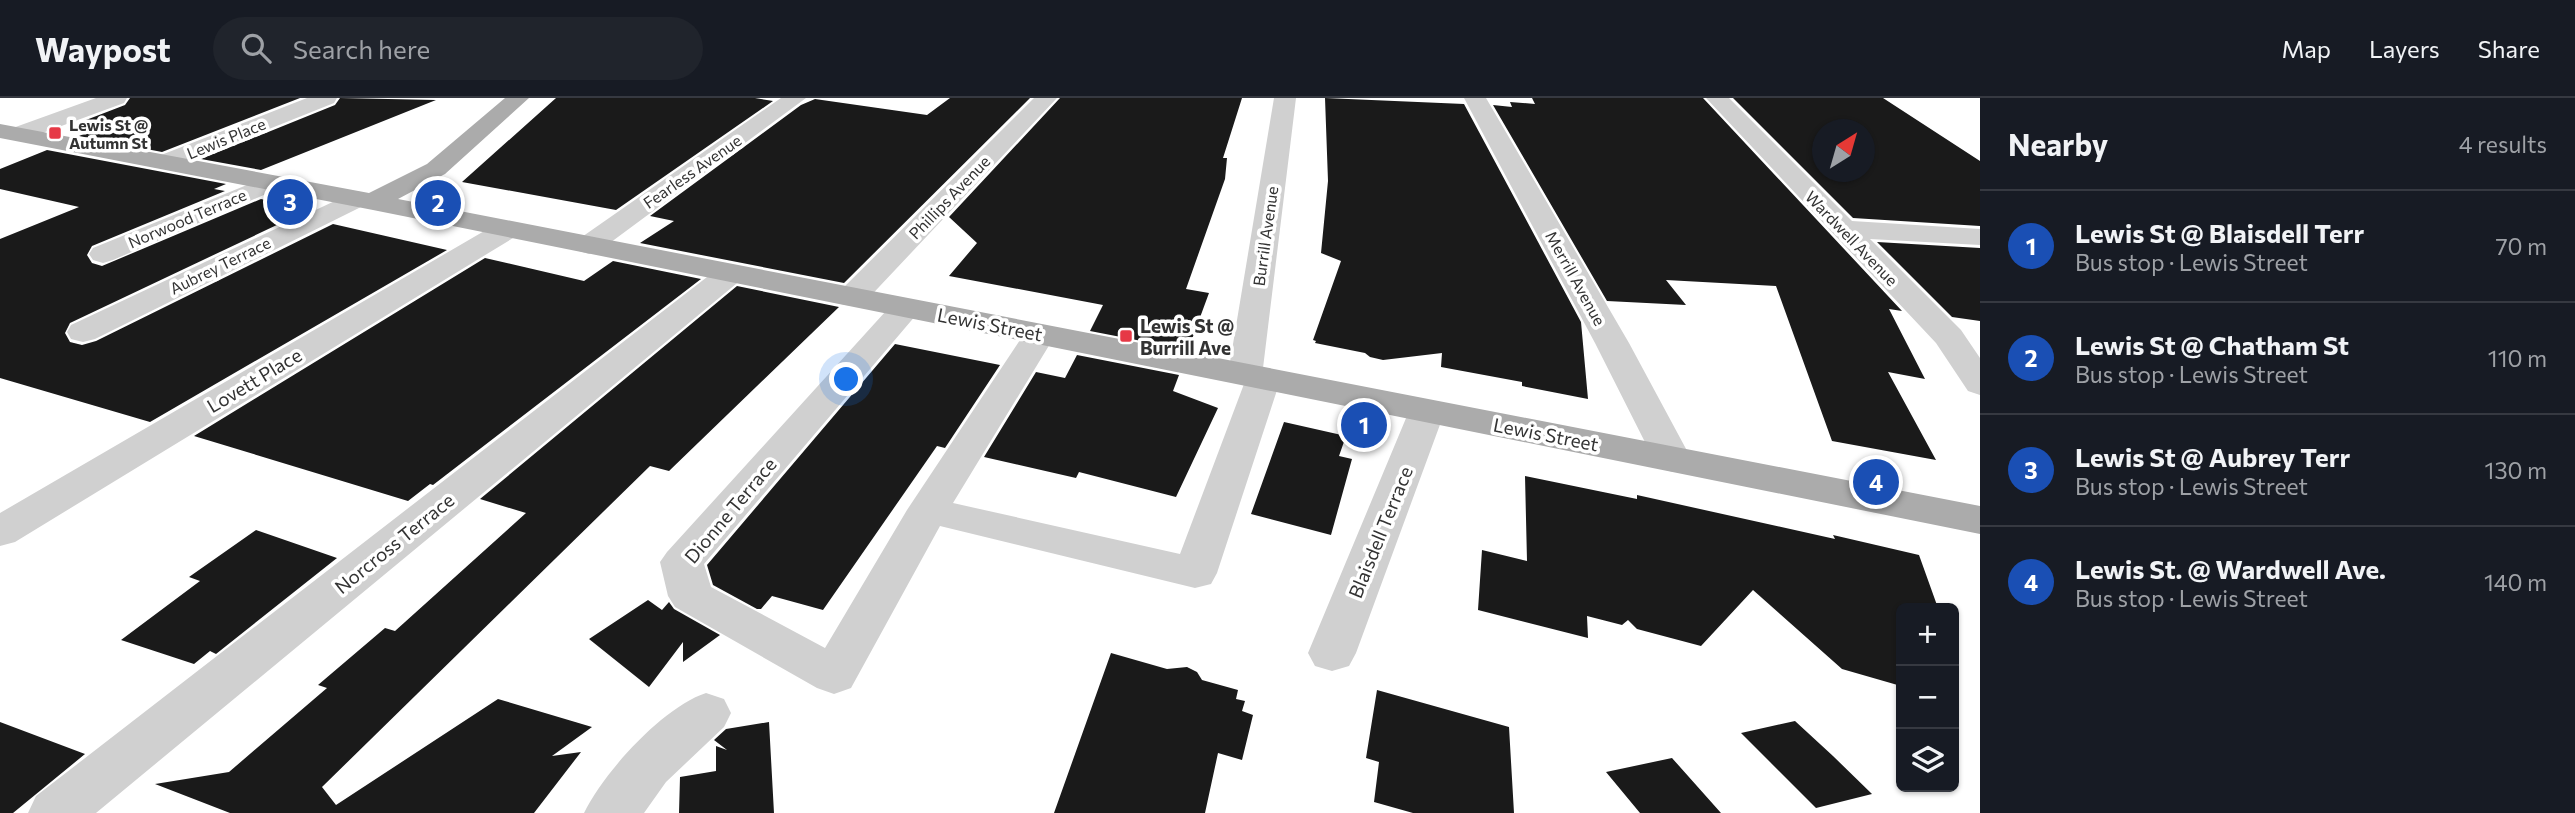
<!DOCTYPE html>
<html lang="en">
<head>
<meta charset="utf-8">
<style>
  body { margin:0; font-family:Commissioner,sans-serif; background:#20242c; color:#f1f3f6 }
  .controls { position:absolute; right:21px; bottom:21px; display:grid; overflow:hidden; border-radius:10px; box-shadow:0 2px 5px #0004 }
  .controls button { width:63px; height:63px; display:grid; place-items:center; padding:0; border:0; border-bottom:2px solid #363941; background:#171b24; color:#f1f3f6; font:35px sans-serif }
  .compass { position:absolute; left:1812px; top:21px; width:63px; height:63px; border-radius:50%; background:#171b24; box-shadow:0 2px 5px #0004; rotate:37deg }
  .you { position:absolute; left:847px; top:282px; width:24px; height:24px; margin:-18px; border:5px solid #fff; border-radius:50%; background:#1a73e8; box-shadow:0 0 0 10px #1a73e833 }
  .badge { display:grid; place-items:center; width:46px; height:46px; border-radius:50%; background:#e63946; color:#fff; font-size:23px; font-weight:700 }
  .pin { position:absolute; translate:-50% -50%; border:4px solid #fff; box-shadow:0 2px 7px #0006 }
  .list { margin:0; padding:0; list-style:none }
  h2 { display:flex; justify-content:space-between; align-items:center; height:91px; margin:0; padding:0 28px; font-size:30px }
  h2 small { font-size:23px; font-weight:400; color:#9ea1a6 }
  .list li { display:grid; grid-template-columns:46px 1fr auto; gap:21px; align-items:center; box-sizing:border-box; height:112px; padding:0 28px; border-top:2px solid #363941 }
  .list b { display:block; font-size:26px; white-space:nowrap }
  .list p { margin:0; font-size:23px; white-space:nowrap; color:#9ea1a6 }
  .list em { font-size:23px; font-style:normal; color:#9ea1a6 }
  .icon { flex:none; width:38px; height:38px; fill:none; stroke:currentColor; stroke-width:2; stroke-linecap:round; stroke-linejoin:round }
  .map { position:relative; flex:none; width:1980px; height:715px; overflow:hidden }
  header { display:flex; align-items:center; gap:42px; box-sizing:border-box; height:98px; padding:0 35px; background:#171b24; border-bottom:2px solid #363941 }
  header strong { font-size:33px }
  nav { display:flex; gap:38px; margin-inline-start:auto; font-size:24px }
  .search { width:490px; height:63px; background:#20242c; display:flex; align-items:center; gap:18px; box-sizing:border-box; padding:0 24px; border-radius:38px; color:#9ea1a6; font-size:26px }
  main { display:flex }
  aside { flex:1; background:#171b24 }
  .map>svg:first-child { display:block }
  .building { fill:#1a1a1a; fill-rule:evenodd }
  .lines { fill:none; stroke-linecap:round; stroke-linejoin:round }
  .minor { fill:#d0d0d0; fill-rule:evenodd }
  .major { fill:#ababab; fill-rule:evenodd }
  .poi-dot { fill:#e63946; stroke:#fff; stroke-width:2.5 }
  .labels { text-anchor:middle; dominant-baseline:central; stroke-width:7; stroke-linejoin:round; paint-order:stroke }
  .far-poi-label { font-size:16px; font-weight:bold; fill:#333; stroke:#fff; text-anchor:start }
  .far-street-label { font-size:16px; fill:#333; stroke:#fff }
  .street-label { font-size:19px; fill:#333; stroke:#fff }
  .poi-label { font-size:19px; font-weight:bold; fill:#333; stroke:#fff; text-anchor:start }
</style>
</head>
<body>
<header>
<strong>Waypost</strong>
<div class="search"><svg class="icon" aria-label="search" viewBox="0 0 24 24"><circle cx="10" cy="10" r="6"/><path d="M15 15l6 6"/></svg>Search here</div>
<nav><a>Map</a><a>Layers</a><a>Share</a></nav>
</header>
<main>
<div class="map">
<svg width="1980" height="715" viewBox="0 0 1980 715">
  <rect width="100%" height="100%" fill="#fff"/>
  <path class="building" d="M130,0H300L162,54L79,38L108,26L86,22L125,7Z
    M340,0L436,2L261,72L201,61L335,7Z
    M556,0H755L773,3L616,112L462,84Z
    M950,0H1030L844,185L640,145L674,123L650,118L801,7L815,1L927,17Z
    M1060,0H1242L1223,60H1227L1225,81L1186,191L1209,195L1188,252L1090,233L1103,207L949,178L977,145L949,119Z
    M1325,0L1464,6L1581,224L1588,301L1522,288V284L1441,269L1442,255L1383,262L1370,259L1365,255L1315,245L1316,243L1313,242L1341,163L1321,155L1328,83Z
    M1532,0H1703L1902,213L1889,211L1925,281L1888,274L1936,362L1832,343L1776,188L1666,182L1686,207L1607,203L1493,7L1512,9L1510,4L1535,6Z
    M1733,0H1883L1980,63V128L1853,120ZM1823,32H1865V74H1823Z
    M47,52L226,86L214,91L225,93L92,148L87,157L92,165L102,168L261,101L295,109L294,117H298L70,225L65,235L70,244L82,247L96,243L333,126L447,152L150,324L0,280V141L79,109L0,91V71Z
    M1877,144L1980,150V223L1952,219Z
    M485,160L584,183L613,163L701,181L433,387L430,386L408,403L194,338Z
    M737,188L839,209L669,373L650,368L322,689L336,707L498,601L592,629L552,658L581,654L534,715H230L155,686L229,674L327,590L318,587L385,530L395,533L526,415L480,401Z
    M895,246L1000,267L945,350L937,348L823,512L772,498L761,511H757L713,487L707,467Z
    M1077,257L1179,277L1173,293L1218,310L1176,399L1079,374L1076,380L984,359L1036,274L1065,280Z
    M1284,324L1346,338L1339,358L1352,361L1331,437L1251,416Z
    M1525,378L1637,401V397L1835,441L1833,437L1919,457L1938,510H1901V588L1842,571L1753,492L1701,548L1637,531L1628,522L1622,527L1587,518L1588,540L1478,512L1482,452L1527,463Z
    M256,432L337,460L216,556L210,553L194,566L121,542L200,483L189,479Z
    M648,502L662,512L669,504L674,511L720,537L683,564V544L649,589L589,541Z
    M1111,555L1167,571L1187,569L1197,574L1202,582L1238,592L1236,601L1245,603L1242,613L1253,617L1242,662L1218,655L1205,715H1054Z
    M1377,592L1509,629L1514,715H1413L1374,704L1379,664L1366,660Z
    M1795,623L1833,658L1872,696L1816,710L1741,635Z
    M0,624L85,656L13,715H0Z
    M769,624L774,715H679L680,679L716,673V648L727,652L714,642L726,631Z
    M1672,660L1721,715H1640L1606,674Z"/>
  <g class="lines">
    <path class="minor" d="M96,0H127L124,5L26,41H10L6,36L10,31Z
      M307,0H337L334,5L174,69L165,71L156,69L153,64L156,59Z
      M781,0H806L599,153L589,156L579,153L575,147L579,141Z
      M1034,0H1057L863,206L852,208L841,206L837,199L841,192Z
      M1274,0H1296L1263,270L1276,273L1281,280L1217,475L1211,486L1195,490L940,428L851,590L834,596L817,590L675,509L668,498L660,464L667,454L895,203L906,201L917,203L922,210L704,466L711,489L825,550L907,412L1024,236L1028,229L1040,226L1052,229L1056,236L953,405L1180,456L1244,286L1233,283L1228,276Z
      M1464,0H1486L1629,245L1692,362L1687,370L1673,374L1659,370L1654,362L1595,245Z
      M1706,0H1729L1852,123L1980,131V147L1870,141L1961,232L1980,260V297L1968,293L1936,245Z
      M271,77L280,80L284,85L280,90L113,162L103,165L93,162L89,156L93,150Z
      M356,93L365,95L369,101L365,107L95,241L83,244L71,241L67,234L71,227Z
      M508,123L518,125L522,131L518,137L15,444L0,448V415L498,125Z
      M731,166L742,169L746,175L742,181L96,715H28L36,698L720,169Z
      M1427,302L1440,305L1445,313L1356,555L1349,568L1332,573L1315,568L1308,555L1409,313L1414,305Z
      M706,595L724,601L731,615L724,629L666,684L644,715H584C604,674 663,609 706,595Z"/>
    <path class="major" d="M505,0H529L445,76L398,101L1980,408V436L373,112L0,40V26L369,95L427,66Z"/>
  </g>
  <g class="poi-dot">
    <rect x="48" y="28" width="14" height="14" rx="3.5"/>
    <rect x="1119" y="231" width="14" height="14" rx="3.5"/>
  </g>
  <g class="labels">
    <g class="far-poi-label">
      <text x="69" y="26">Lewis St @<tspan x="69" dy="18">Autumn St</tspan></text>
    </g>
    <g class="far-street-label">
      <text transform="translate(226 40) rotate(-22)">Lewis Place</text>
      <text transform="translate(692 73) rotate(-35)">Fearless Avenue</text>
      <text transform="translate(949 99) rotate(-46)">Phillips Avenue</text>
      <text transform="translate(187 120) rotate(-23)">Norwood Terrace</text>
      <text transform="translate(1265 138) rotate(-82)">Burrill Avenue</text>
      <text transform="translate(1852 140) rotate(46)">Wardwell Avenue</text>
      <text transform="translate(220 167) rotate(-26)">Aubrey Terrace</text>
      <text transform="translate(1576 180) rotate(61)">Merrill Avenue</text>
    </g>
    <g class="street-label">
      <text transform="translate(990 226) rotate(11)">Lewis Street</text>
      <text transform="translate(254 282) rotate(-31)">Lovett Place</text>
      <text transform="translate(1546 336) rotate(11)">Lewis Street</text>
      <text transform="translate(730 412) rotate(-50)">Dionne Terrace</text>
      <text transform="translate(1380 434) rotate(-68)">Blaisdell Terrace</text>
      <text transform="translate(394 445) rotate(-39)">Norcross Terrace</text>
    </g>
    <g class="poi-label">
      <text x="1140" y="227">Lewis St @<tspan x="1140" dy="22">Burrill Ave</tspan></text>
    </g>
  </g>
</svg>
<div class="controls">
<button>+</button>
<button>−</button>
<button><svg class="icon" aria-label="layers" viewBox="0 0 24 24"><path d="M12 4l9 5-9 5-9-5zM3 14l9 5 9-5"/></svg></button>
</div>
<svg class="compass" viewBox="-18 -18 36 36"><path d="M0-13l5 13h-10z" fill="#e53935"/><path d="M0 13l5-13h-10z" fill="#9ea1a6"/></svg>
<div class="you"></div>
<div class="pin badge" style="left:1364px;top:327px;background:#1a4fb4">1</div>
<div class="pin badge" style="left:438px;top:105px;background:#1a4fb4">2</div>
<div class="pin badge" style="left:290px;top:104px;background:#1a4fb4">3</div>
<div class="pin badge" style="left:1876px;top:384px;background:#1a4fb4">4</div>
</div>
<aside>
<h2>Nearby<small>4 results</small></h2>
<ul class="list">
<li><span class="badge" style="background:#1a4fb4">1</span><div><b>Lewis St @ Blaisdell Terr</b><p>Bus stop · Lewis Street</p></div><em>70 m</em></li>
<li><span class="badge" style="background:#1a4fb4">2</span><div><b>Lewis St @ Chatham St</b><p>Bus stop · Lewis Street</p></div><em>110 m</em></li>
<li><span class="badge" style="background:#1a4fb4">3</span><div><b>Lewis St @ Aubrey Terr</b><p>Bus stop · Lewis Street</p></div><em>130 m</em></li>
<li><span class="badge" style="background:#1a4fb4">4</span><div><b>Lewis St. @ Wardwell Ave.</b><p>Bus stop · Lewis Street</p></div><em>140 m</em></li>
</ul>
</aside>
</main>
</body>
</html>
